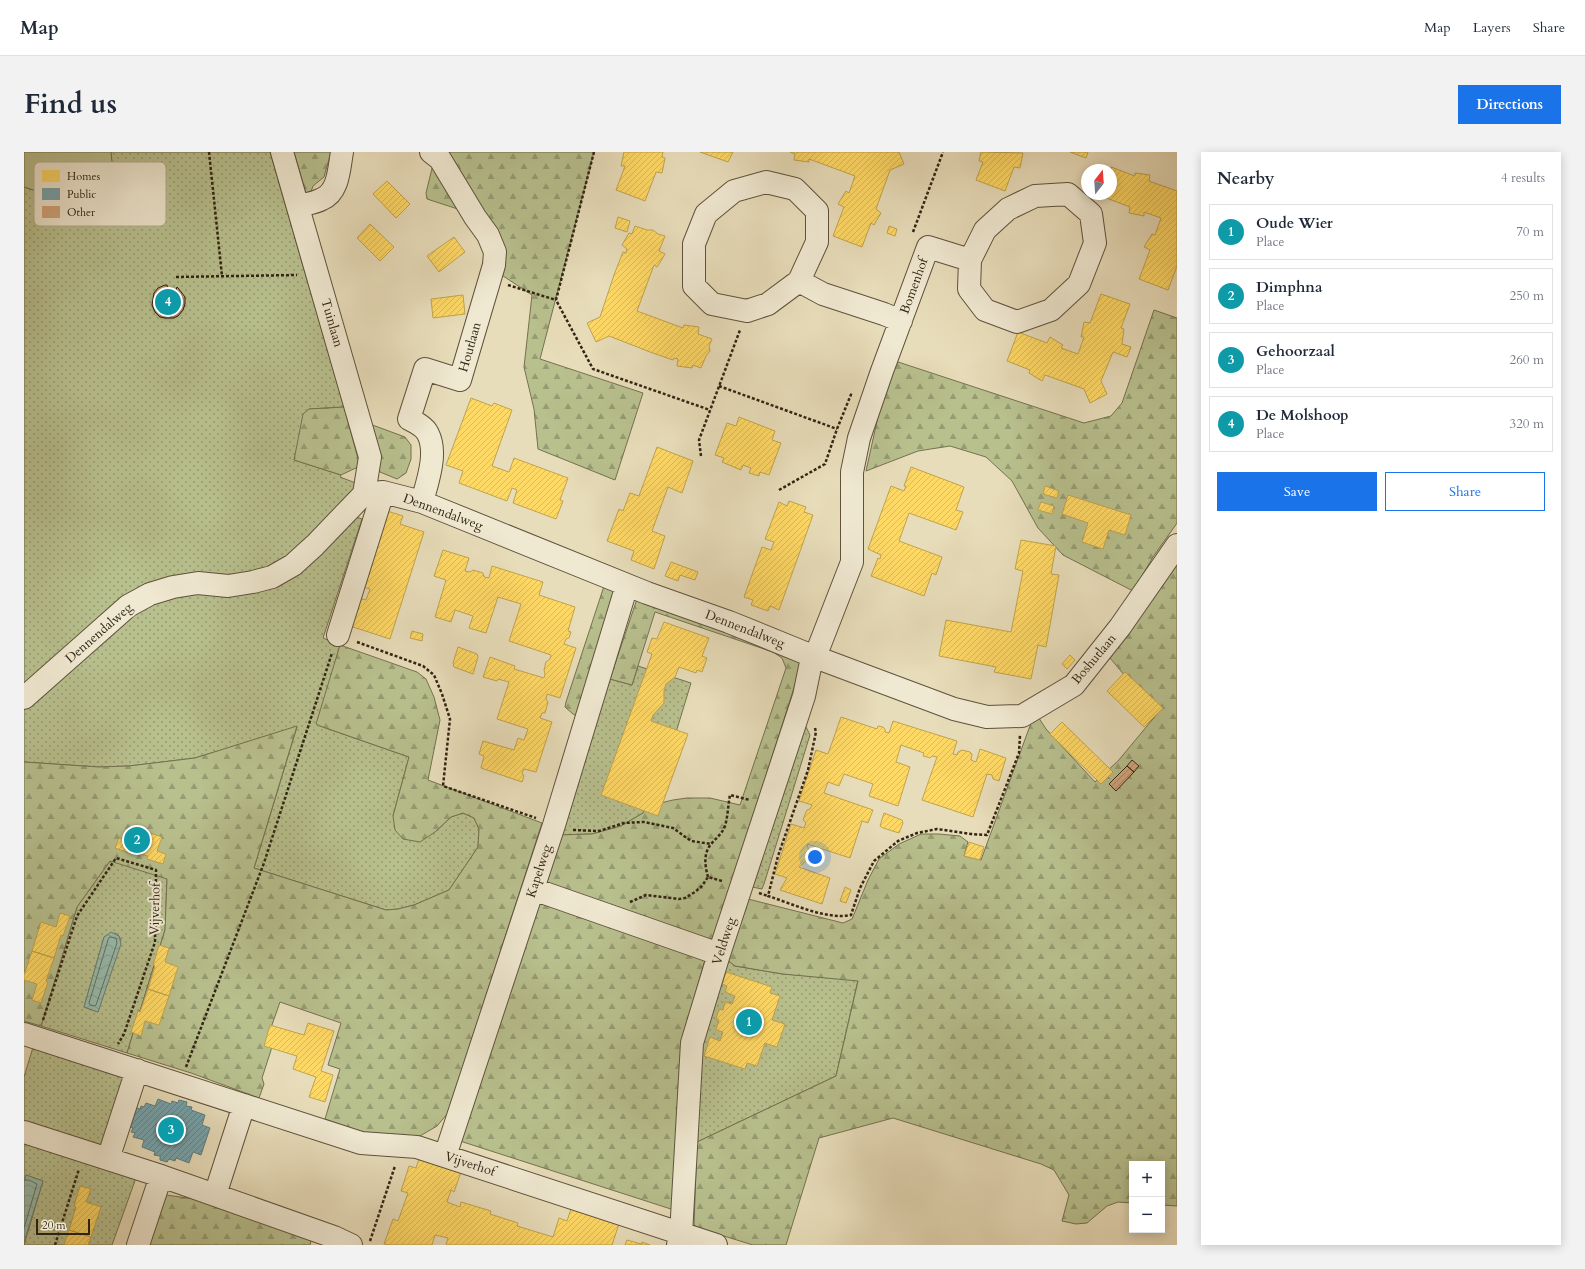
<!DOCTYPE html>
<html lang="en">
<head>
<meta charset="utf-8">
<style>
  body { margin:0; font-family:Cardo,serif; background:#f2f2f3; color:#1f2937 }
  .controls { position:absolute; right:12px; bottom:12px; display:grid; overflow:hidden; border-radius:0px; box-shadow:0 2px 10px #0003 }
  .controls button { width:36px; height:36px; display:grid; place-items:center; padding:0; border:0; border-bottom:1px solid #e0e1e3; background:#fff; color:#1f2937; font:20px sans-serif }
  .compass { position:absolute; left:1057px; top:12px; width:36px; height:36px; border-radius:50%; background:#fff; box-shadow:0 2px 10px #0003; rotate:17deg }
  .scale { position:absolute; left:12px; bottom:10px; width:54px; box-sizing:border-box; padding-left:4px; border:2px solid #312413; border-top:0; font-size:11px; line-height:14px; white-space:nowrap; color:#312413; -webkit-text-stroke:3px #f0e9d2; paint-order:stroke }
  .you { position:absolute; left:791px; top:705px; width:14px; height:14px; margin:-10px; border:3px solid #fff; border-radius:50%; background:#1a73e8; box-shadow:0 0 0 6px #1a73e833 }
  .badge { display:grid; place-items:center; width:26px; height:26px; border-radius:50%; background:#1a73e8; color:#fff; font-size:13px; font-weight:700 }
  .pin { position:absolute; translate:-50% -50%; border:2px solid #fff; box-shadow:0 1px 4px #0006 }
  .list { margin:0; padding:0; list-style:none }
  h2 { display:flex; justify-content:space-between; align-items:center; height:52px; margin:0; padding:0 16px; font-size:17px }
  h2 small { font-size:13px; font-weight:400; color:#747a83 }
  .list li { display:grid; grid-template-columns:26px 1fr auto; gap:12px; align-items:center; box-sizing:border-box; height:56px; margin:0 8px 8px; padding:0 8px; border:1px solid #e0e1e3; border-radius:0px }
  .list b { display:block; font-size:15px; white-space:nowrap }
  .list p { margin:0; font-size:13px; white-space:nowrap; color:#747a83 }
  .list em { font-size:13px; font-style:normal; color:#747a83 }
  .actions { display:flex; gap:8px; padding:12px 16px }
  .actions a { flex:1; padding:9px 0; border:1px solid #1a73e8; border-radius:0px; text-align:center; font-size:14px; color:#1a73e8 }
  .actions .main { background:#1a73e8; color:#fff }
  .map { position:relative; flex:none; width:1153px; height:1093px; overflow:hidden; border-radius:0px }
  header { display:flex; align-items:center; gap:24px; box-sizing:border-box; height:56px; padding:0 20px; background:#fff; border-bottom:1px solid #e0e1e3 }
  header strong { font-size:19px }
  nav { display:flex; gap:22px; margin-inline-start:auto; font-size:14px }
  .intro { display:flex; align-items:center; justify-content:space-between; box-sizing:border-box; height:96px; padding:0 24px }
  h1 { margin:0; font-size:28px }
  .button { padding:10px 18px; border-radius:0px; background:#1a73e8; color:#fff; font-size:14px; font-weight:700 }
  main { display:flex; gap:24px; padding:0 24px }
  aside { flex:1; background:#fff; border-radius:0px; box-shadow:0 2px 10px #0003 }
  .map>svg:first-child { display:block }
  .grass { fill:url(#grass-dots); stroke:#747250; fill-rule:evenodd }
  .forest { fill:url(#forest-firs); stroke:#747250 }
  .garden { fill:#b8c08e; stroke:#747250 }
  .water { fill:url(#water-waves); stroke:#6e7f6f }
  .homes { fill:url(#homes-hatch); stroke:#c1a34d }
  .public { fill:url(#public-hatch); stroke:#617e80 }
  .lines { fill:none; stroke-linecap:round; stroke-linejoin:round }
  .shore { stroke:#647060; stroke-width:1 }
  .building { fill:url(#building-hatch); stroke:#312413 }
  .minor-casing { stroke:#5f523d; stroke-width:24 }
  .path { stroke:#312413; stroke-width:2.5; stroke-dasharray:3 2; stroke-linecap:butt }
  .minor { stroke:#f0e9d2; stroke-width:22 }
  .labels { text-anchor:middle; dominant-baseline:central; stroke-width:4; stroke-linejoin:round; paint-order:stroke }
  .street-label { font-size:13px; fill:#312413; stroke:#f0e9d2 }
  .key { fill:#f0e9d2; stroke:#b7ae99; stroke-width:1 }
  .key-label { font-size:11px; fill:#312413 }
</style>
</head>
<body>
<header>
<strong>Map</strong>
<nav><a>Map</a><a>Layers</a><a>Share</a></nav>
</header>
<div class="intro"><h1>Find us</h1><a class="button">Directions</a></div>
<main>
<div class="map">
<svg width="1153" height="1093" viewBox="0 0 1153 1093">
  <defs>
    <pattern id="grass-dots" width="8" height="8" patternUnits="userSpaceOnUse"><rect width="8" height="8" fill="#b8c08e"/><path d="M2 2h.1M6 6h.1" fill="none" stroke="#969c73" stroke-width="1.8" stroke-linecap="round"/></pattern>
    <pattern id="forest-firs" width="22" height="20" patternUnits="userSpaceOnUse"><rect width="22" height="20" fill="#b8c08e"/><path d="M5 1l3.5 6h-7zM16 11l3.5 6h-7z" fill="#969c73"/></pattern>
    <pattern id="water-waves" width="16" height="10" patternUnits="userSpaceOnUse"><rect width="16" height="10" fill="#97bcad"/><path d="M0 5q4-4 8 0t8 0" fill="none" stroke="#83a194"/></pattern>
    <pattern id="homes-hatch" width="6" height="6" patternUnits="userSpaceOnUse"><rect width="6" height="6" fill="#ffd966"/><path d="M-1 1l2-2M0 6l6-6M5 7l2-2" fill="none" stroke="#dbba58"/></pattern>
    <pattern id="public-hatch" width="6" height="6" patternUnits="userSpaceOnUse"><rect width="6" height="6" fill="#76a5af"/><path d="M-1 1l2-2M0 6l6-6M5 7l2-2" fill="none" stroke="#61868d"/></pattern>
    <pattern id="building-hatch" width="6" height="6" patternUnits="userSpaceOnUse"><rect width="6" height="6" fill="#d4a77e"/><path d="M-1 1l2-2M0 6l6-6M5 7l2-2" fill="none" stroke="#ad8866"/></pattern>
  </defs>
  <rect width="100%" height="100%" fill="#e8ddba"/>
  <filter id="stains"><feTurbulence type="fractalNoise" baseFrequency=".005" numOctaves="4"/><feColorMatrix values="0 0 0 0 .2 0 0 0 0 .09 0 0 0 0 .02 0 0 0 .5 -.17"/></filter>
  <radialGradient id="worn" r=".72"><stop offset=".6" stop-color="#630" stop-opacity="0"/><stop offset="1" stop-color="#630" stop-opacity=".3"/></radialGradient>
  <path class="grass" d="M87,0H246L320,255L285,257L270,308L317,323L316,325L337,333L269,403L233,423L146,427L0,533V35L93,64Z
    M329,364L338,367L299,486L316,493L296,574L385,605L369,664L411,680L427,665L439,661L450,666L455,677L454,695L425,738L390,753L374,757L362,758L230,716L273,575L171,606L105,614L75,615L0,610V555L109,459L151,442L230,439Z
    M614,514L667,531L636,633L630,647L619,661L597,674L568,682L533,683L586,527L608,533Z
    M779,569L786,583L740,732L738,737L723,734Z
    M106,666L143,727L141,778L103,901L17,874L53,755L86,709ZM91,781L95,784L97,788L74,860L60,855L80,785Z
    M701,806L711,814L759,822L834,828L812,924L673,990L675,890Z
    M10,892L101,922L78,995L0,970V925Z
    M0,987L113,1023L88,1093H0L19,1029L2,1023L0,1030Z"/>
  <path class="forest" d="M270,0H307L300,25L289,34L284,48Z
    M412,0H570L516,207L619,241L591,328L514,297L510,257L500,215L508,143L467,116L446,61L403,47L402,41Z
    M1130,158L1153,166V371L1129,405L1109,439L1039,403L1014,376L988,329L962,305L926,294L894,299L842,319L859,242L871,209L1060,271L1087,264L1098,251Z
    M320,255L336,314L317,323L270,308L279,262L285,257Z
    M343,271L381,285L387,293V307L382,321L373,327L356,320Z
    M1153,405V1054L1138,1053V1012H1108V1051L1094,1050L1083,1054L1063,1071L1052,1072L1038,1069L1045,1043L1030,1018L1017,1012L869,966L795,986L762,1093H729L674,1076L670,1073L673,990L812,924L834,829L759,822L711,814L701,806L720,746L819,771L828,767L844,728L855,707L875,692L897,682H915L936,684L944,690L940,704L957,708L1011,560L1022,577L1071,630L1094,609L1133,562L1086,506Z
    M582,428L601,434L558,567L549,562L541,555L542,550Z
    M616,438L776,510L775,520L689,790L518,732L533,683L568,682L597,674L619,661L624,654L649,648L663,646H686L716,653L762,516L758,506L749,500L631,460L608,533L586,527Z
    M316,493L393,520L402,527L410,545L416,568L404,628L518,671L424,961L413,974L396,984L370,987L353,986L301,967L316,917L304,913L317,871L256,850L242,890L249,892L238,926L240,932L235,946L167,921L103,901L141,778L143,727L86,709L53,755L17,874L0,869V610L75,615L105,614L171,606L273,574L230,716L362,758L374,757L390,753L425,738L454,695L455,677L450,666L439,661L427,665L411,680L396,690L379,687L371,678L369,664L385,605L296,574L292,572Z
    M514,747L682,804L658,889L650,1058L436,989Z
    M142,1043L199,1051L289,1081L286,1093H125Z"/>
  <path class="garden" d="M0,0H87L93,64L0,35Z"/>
  <path class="water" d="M87,780L95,784L97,792L74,860L60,855L80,785Z
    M2,1023L19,1029L0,1090V1030Z"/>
  <path class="homes" d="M600,0H639L638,5L641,6L638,21L632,20L621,49L592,38L601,14H597Z
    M676,0H709L704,10Z
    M766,0H875L880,12L866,18L852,57L857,61L850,73L847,71L838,95L809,84L820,55L814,52L822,39L825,41L831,24L785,7V10L770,8L771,2Z
    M957,0L999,1L996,16L990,15L981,39L952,28L959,10L955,9Z
    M1046,0H1064L1062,6Z
    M1087,15L1111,24V21L1126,23L1125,29L1153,39V114L1144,138L1115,127L1126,98L1120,95L1128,82L1131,83L1137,66L1120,60V64L1105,61L1106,55L1077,44L1078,42H1087Z
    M363,29L386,52L372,66L349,42Z
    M594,65L606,69L603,80L591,76Z
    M346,72L370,95L356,109L333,86Z
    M611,74L623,78H629L634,82L641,84L635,99L641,102L633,115L630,113L613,159L659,176L660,173L675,175L674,182L688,187L685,194L686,199L682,204L677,216L669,213L668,216L653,214L654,207L650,206L649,208L626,200L585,184L572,190L563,171L576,165L590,123L599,100L602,101L603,97L598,93L605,81L608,82Z
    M865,74L873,77L871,84L863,81Z
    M430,85L441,100L415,120L403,104Z
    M1077,142L1106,152L1097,176L1100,177L1098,192L1107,195L1103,205L1089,200L1077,229L1083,242L1066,251L1060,237L1021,223L1018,229L1005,221L1006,218L983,209L994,180L1023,191L1026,185L1039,193L1037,196L1054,202L1060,185H1057L1060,170L1066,171Z
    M439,143L441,162L409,166L407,147Z
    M447,246L468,254L470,251L488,258L468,314L485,320L490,306L544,326L536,348L539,349L532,367L489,351L493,338L488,336L483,349L435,331L439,319L422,313Z
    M715,265L751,279L748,288L757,291L745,323L736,320L735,324L725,321L727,316L719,313L717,318L698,310L700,306L691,303L703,271L712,274Z
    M633,295L669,309L658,341L644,335L628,379L641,384L630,417L607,408L610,399L583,389L595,357L599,359L606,341L615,344Z
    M887,315L940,335L932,358L939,360L932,378L885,361L875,389L918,405L912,423L908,421L900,444L847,424L854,406L856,407L857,403L844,397L867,334L880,339L882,334H880Z
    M1021,334L1035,339L1033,346L1019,342Z
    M1044,343L1107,363L1101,383L1085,378L1079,397L1058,390L1064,371L1038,362Z
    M765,349L782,355L780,360L789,363L755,458L746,454L744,459L727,453L729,448L720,445L738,395L747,398L750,390L741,387L755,350L763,354Z
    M1017,350L1030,354L1028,362L1014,358Z
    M360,358L379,364L376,372L400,380L366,487L323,473L332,445L342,448L346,437L336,434Z
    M997,388L1032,394L1027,422L1035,423L1022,495L1014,493L1007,527L970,520L972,515L915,504L922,468L987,480L999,419L991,417Z
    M419,398L445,406L441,419L446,420L449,418L459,421L460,425L465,426L468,414L519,430L515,443L551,455L544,479L547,480L545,486L542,487L540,492L552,496L536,546L523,542L522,547L524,550L521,561H518L516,566L528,570L512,620L500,617L498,621L500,624L498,630L457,616L460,604L455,602L459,589L490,598L494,586L500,588L504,577L473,567L485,530L474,527L473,529L459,525L466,505L491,514L490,517L520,526L521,522L520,518L522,510L526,507L527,503L485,489L497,452L474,445L462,481L445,476L449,464L431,458L427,470L411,465L422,428L410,424Z
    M647,410L674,420L671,428L656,423L654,429L641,424Z
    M640,470L685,486L678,504L683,506L678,520L673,518L672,521L655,515L651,525L642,532L640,539V551L629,563L627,569L664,582L634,664L577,643L628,502L623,500L628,486L633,487Z
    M388,479L399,482L398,489L386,486Z
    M434,495L453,502L454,505L449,522L430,515L429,511Z
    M1046,503L1051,508L1043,517L1038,512Z
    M1101,520L1139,556L1120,575L1083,539Z
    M817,565L853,577L854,574L859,575L861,577V580L865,581L869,569L933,589L929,602L933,603L934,600L938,598L946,600L948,602L947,608L952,610L956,597L982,606L975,629L969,627L968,623L963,622L949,665L898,648L913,605L908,604L906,606L903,605L899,604L900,601L877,593L872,610L886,615L874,654L845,644L849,632L820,622L815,634L804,630L800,641L849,658L844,671L838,669L826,706L783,692L785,700L784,705L781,710L775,715L806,726L798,752L756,738L763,726L751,722L767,672L780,676L782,671L779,668L782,660L783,658L786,657L788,653L775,649L792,598L804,602Z
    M1038,570L1089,620L1077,632L1026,582Z
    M860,661L878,668L879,671L875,681L859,676L856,674Z
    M109,675L123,680L116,702L109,699L108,702L91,696L95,686L104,690Z
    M123,680L138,685L133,699L142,702L139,712L123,707L124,704L116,702Z
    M945,690L960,695L956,708L940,704Z
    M821,735L827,738L822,751L816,749Z
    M36,761L46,764L39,784L37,783L30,806L8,799L17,770L32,775Z
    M135,793L145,796L141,810L154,815L145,844L124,837L131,814L129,813Z
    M8,799L30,806L22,829L24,830L17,851L8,848L13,832L0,828V823Z
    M702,820L748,835L746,841L756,844L748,868L761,872L753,895L741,891L733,914L723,911L721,917L680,904L686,885L696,889L699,880L692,878L695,868L692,867L695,857L699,858L701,850L708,852L711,844L701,840L703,834L698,832Z
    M124,837L145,844L135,873L121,869L117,884L107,880L114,859L116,860Z
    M284,871L310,879L297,919L309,923L301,950L285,945L292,925L269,917L273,904L240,894L246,873L280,883Z
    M396,1004L438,1017L430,1040L427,1038L423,1050L436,1055L437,1050L467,1059L466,1062L494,1071L493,1074L529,1085L535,1066L543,1069L550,1048L598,1063L588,1093H422L424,1086L411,1083L408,1093H365L360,1092L369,1067L374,1069L384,1041L377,1039L385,1014L392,1016Z
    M56,1034L67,1037L62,1050L77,1055L67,1085L45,1078L52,1055L50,1054Z
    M45,1078L67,1085L64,1093H40Z
    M603,1088L617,1092L618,1090L626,1093H601Z"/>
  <path class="public" d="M134,947L147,952L148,949L154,951L155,948L163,950L162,954L168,955L167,958L181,963L178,973L186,976L177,1003L169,1000L165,1011L152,1006L151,1009L145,1007L143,1010L136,1008V1004L130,1003L131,1000L118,995L120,988L109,985L111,981L107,980L109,976L104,974L110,955L116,957L117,954L120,955L122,951L131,954Z"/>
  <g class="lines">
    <path class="shore" d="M86,785L92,786L93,791L72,853L70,854L66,853L65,851L84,788Z
      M0,1028H5L13,1032L0,1076"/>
  </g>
  <path class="building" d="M141,133H143L144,138H152L153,135L154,136L161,145V152L159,158L154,164L149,166H141L136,165L131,160L128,153L130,141L134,136Z
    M1108,608L1115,614L1110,620L1103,614Z
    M1103,614L1110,620L1092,639L1085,632Z"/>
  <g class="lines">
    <g class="minor-casing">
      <path id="minor" d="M258,0L346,305L340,342
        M274,54C282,52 291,51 298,47C315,40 315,16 318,0
        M775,129L793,90V59L771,37L742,30L710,39L682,62L670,92V134L688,152L723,159L744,152L775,129L799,142L860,162L877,169
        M398,350C403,331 414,301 404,282C401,275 391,270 385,267L401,217L436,228L470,113L471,100L464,83L451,65L416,7L407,0
        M314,483L359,340
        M0,546L104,454L126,442L149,435L174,431L204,434L229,430L248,425L269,413L291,393L340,342L359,340L398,350L623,441L705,470L791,505L930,557L963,565L998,564L1050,533L1096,475L1153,393
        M509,737L695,802
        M0,882L337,991L393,995L692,1093
        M0,980L137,1024L310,1085L327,1093
        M421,1004L530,673L603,433
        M84,1007L113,918
        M191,1043L220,953
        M114,1093L137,1024
        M654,1093L657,1082L668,891L695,802L780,544L786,515L791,505L828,410V320L835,286L858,219L904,95L946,108L945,137L961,158L993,170L1027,158L1055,132L1071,91L1067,62L1044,42L1011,44L984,57L961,78L946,108"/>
    </g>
    <path class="path" d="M185,0L198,124
      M570,0L532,148L569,217L686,258
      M889,80L919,0
      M152,125L273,123
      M484,133L532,148
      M695,234L813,277
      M677,304L675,288L716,178
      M755,338L801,312L813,277L828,240
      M333,490L399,514L410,523L418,542L426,567L419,634L512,666
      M791,576L792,580L784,618L754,704L744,744C769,752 802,768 827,763L836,736L850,709L874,689L893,681L913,677L947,682L963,683L995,601L996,583
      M549,678L575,679L600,671L620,670L649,676L667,689L687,692
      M684,725C681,714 679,702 687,692C692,686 698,682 701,674C704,664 704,653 706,643L726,648
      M735,741L744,744
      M606,750L622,743L655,747L661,746L671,740L678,734L684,725L698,729
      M19,868L53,764L92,706L132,718L131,790L100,882L94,892
      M162,915L240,711L308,501
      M346,1089L371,1014
      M31,1093L55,1017"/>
    <use href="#minor" class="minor"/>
  </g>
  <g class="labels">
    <g class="street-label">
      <text transform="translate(890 134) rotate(-70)">Bomenhof</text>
      <text transform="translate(308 171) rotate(74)">Tuinlaan</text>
      <text transform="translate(446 195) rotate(-74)">Houtlaan</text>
      <text transform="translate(419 360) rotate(20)">Dennendalweg</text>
      <text transform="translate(721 477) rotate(21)">Dennendalweg</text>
      <text transform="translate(75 481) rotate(-41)">Dennendalweg</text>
      <text transform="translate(1070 507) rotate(-50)">Boshutlaan</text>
      <text transform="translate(515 719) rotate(-72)">Kapelweg</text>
      <text transform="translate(131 757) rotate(-89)">Vijverhof</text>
      <text transform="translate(700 789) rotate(-72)">Veldweg</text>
      <text transform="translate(446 1012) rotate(18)">Vijverhof</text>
    </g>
  </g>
  <rect x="10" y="10" width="132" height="64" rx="6" class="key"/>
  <rect x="18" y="18" width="18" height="12" fill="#ffd966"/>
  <rect x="18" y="36" width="18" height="12" fill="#76a5af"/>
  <rect x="18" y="54" width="18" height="12" fill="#d4a77e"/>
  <g class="key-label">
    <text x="43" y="28">Homes</text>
    <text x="43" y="46">Public</text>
    <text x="43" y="64">Other</text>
  </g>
  <rect width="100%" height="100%" filter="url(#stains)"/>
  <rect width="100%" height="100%" fill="url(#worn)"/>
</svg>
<div class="controls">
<button>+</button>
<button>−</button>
</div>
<svg class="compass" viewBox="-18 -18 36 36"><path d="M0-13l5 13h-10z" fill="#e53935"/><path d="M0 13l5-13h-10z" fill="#747a83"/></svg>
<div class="scale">20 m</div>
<div class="you"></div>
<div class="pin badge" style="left:725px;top:870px;background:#0f9aa8">1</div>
<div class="pin badge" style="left:113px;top:688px;background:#0f9aa8">2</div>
<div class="pin badge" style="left:147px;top:978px;background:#0f9aa8">3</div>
<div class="pin badge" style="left:144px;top:150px;background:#0f9aa8">4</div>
</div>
<aside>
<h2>Nearby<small>4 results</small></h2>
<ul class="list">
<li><span class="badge" style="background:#0f9aa8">1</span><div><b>Oude Wier</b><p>Place</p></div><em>70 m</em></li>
<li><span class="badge" style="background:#0f9aa8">2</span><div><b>Dimphna</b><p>Place</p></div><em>250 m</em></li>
<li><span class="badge" style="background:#0f9aa8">3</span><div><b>Gehoorzaal</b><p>Place</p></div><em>260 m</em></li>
<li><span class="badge" style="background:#0f9aa8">4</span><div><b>De Molshoop</b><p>Place</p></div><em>320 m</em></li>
</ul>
<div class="actions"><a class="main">Save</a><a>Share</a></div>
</aside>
</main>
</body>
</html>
